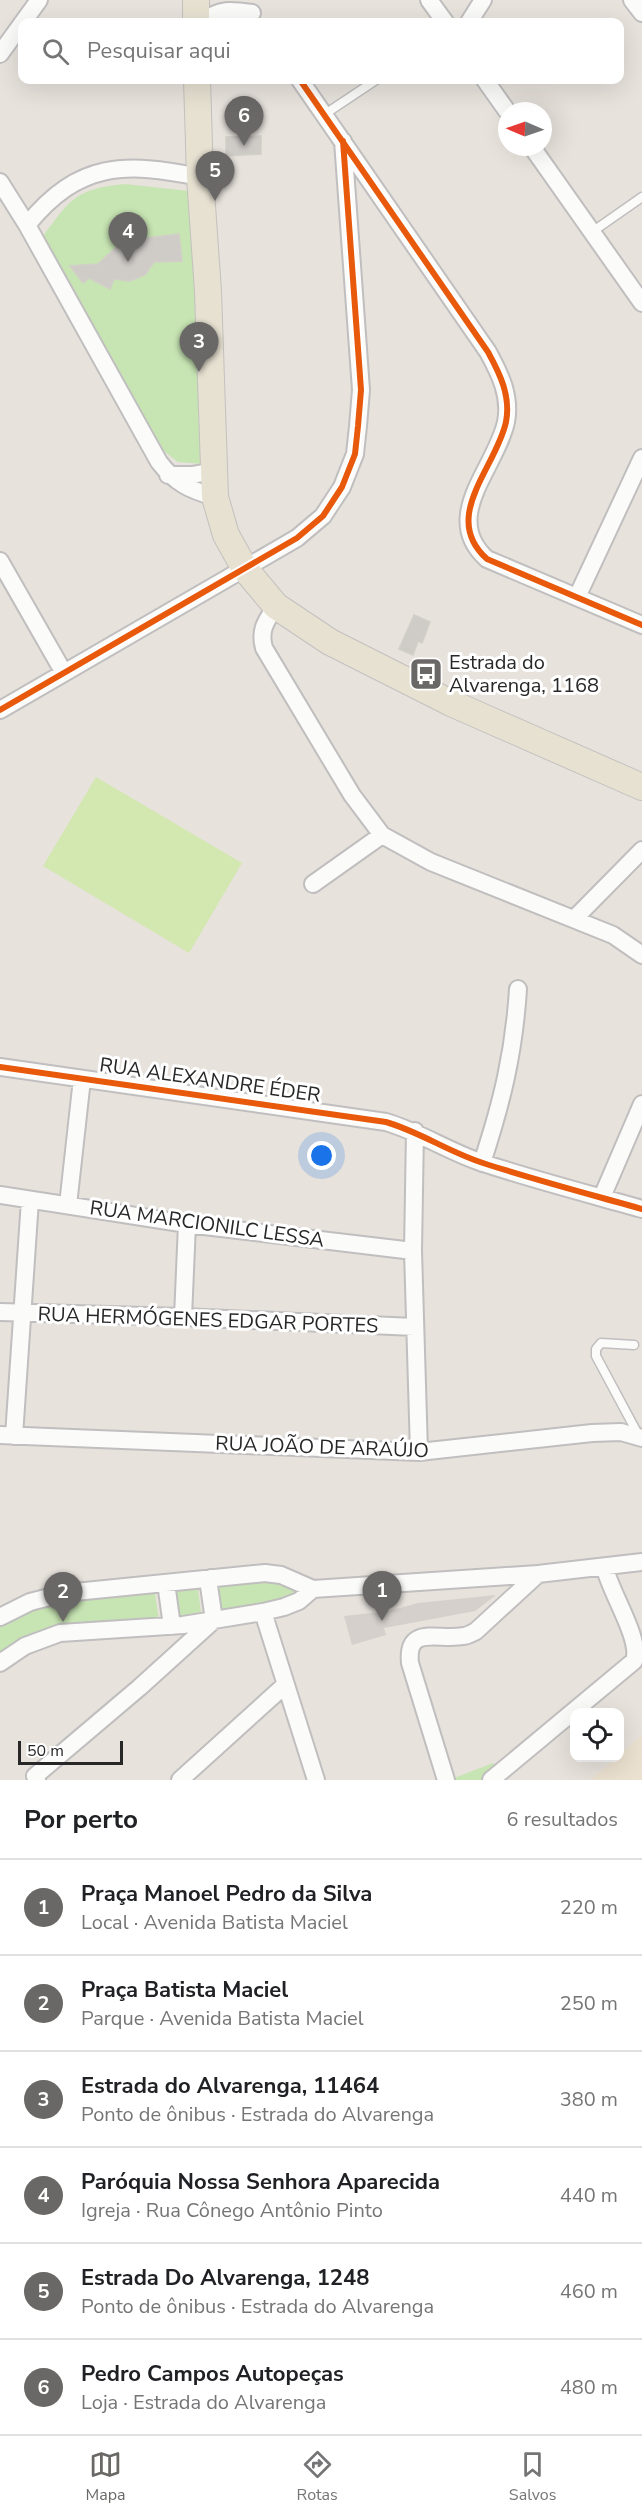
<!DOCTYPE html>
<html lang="pt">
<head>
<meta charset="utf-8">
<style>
  body { margin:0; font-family:"Nunito Sans",sans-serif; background:#f6f6f6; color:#202124 }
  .controls { position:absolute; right:18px; bottom:18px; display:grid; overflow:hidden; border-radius:12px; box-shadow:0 6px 24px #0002 }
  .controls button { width:54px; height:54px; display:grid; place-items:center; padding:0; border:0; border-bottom:2px solid #e0e0e0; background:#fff; color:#202124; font:30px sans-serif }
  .compass { position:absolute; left:498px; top:102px; width:54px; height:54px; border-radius:50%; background:#fff; box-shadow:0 6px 24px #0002; rotate:272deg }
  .scale { position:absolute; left:18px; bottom:15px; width:105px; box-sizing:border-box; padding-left:6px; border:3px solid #272727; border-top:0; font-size:16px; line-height:21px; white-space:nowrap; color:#272727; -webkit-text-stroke:4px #fff; paint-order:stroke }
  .you { position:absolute; left:322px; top:1156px; width:21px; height:21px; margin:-15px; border:4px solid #fff; border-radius:50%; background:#1a73e8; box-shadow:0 0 0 9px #1a73e833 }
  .badge { display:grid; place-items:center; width:39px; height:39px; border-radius:50%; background:#6a6866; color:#fff; font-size:20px; font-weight:700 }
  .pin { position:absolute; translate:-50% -50px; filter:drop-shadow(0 2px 3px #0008) }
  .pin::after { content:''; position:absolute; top:32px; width:21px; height:18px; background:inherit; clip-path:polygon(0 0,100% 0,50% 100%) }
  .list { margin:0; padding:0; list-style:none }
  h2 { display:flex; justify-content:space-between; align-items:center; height:78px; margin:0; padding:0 24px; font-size:26px }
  h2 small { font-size:20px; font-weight:400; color:#757577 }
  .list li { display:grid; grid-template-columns:39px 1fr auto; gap:18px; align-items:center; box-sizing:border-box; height:96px; padding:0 24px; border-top:2px solid #e0e0e0 }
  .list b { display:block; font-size:22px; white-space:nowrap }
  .list p { margin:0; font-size:20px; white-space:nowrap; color:#757577 }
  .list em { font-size:20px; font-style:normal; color:#757577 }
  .icon { flex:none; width:33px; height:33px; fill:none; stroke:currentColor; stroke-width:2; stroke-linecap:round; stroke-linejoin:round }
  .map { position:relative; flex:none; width:642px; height:1780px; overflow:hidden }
  .search { position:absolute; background:#fff; box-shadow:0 6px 24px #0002; left:18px; right:18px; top:18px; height:66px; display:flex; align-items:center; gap:15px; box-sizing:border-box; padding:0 21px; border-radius:12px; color:#757577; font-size:22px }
  .sheet { height:654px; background:#fff }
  nav { display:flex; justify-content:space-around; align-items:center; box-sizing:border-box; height:84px; border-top:2px solid #e0e0e0; background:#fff; font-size:16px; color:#757577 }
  nav a { display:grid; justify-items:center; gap:3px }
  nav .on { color:#6a6866 }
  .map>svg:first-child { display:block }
  .education { fill:#ebe1d0 }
  .green { fill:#c7e4b3 }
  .pitch { fill:#d3e8b0 }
  .plaza { fill:#d5d0cb }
  .building { fill:#cfccc8; stroke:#d2cec8; stroke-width:1.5 }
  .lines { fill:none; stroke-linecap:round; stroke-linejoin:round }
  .service-casing { stroke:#c0bebe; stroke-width:11 }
  .minor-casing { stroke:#c0bebe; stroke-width:20 }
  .primary-casing { stroke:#c3c1bf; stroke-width:28 }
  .service { stroke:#fbfbfa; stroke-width:8 }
  .minor { stroke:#fbfbfa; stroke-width:16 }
  .primary { stroke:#e6e1d1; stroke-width:26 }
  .cycleway-casing { stroke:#fff; stroke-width:10 }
  .cycleway { stroke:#e8590c; stroke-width:6 }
  .labels { text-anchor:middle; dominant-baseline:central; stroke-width:6; stroke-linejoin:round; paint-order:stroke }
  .poi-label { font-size:20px; fill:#272727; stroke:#fff; text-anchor:start }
  .street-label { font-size:20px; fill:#272727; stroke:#fff }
</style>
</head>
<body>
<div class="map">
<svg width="642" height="1780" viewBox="0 0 642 1780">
  <rect width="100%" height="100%" fill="#e7e2dc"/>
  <path class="education" d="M642,1735V1780H590L616,1758H620V1754Z"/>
  <path class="green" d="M125,184L189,191L204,464L178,462L161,449L41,239C70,200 74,189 125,184Z
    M267,1579L300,1590L289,1601L220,1613L216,1583Z
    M197,1583L201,1612L175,1617L171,1586Z
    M154,1588L159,1620L82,1625L0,1657V1627C43,1595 102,1595 154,1588Z
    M493,1763L498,1771L487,1780H449Z"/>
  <path class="pitch" d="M96,777L242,863L189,953L43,866Z"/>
  <path class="plaza" d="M496,1595L475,1611L384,1628L386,1635L352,1645L344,1616L389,1611L418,1603Z"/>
  <path class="building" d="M261,136V154L226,156V137Z
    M179,234L182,261L154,262L145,275L130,281L114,279L110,289L89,278L83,283L70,266L98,264L123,241Z
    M414,615L430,622L422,643L418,641L413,655L399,649Z"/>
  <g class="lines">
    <g class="service-casing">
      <path id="service" d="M325,114L376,80
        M592,232L642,197
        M634,1345L601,1343L596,1349V1356L639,1436"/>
    </g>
    <g class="minor-casing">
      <path id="minor" d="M429,0L445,22
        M632,0L642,13
        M203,22C219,8 232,10 252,13
        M469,22L483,0
        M0,54L39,0
        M300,80L488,352C500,374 511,396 506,422C496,468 440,517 487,559L642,625
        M485,80L507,111
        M532,147L642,303
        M0,182L27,225L159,462C175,483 190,490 215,497
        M27,225C79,161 125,162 200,177
        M168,475H192L214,471
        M0,561L64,673
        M577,597L642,458
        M276,606C266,621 259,630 264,648L352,795L382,835L431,862L613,935L642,955
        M0,710L297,538L323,516L342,487L355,454L358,426L361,390L343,141
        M313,884L382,835
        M575,918L642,850
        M0,1067L386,1122C420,1132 449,1152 483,1163C535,1180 589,1194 642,1209
        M415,1131L413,1251L419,1452
        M482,1163C502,1102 514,1053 518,989
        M0,1195L187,1224L413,1251
        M602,1197L642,1104
        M68,1205L82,1079
        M0,1312L183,1317L415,1327
        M183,1317L187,1224
        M0,1435L419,1452L592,1433L621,1432L642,1438
        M14,1436L30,1200
        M166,1583L172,1626
        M263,1612L316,1780
        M0,1617L30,1602L65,1593L265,1573L281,1575L313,1589L538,1574L642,1562
        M0,1663L25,1646L60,1633L183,1625L263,1612L284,1607L299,1601L313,1589
        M37,1780L35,1776L140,1687L214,1620L209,1586L211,1578
        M180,1780L285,1685
        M446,1780L410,1663C406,1624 439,1641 463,1636C467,1636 472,1633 476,1631L538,1574
        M491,1780L634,1661C642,1640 610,1592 605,1568"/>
    </g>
    <g class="primary-casing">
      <path id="primary" d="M196,22V0
        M197,80L200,177L208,291L215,497L226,535L245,569L276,606L330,642L451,703L642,787"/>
    </g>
    <use href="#service" class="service"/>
    <use href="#minor" class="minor"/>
    <use href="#primary" class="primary"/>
    <g class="cycleway-casing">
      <path id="cycleway" d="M300,80L488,352C500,374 511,396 506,422C496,468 440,517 487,559L642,625
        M0,710L297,538L323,516L342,487L355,454L358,426L361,390L343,141
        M0,1067L386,1122C420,1132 449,1152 483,1163C535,1180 589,1194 642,1209"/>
    </g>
    <use href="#cycleway" class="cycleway"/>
  </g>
  <defs>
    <g id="bus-square" transform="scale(1.725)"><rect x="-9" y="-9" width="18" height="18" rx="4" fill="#6a6866" stroke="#fff"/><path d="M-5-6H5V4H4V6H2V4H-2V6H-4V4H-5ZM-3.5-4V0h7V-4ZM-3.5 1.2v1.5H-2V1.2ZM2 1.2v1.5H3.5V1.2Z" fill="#fff"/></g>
  </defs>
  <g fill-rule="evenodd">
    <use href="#bus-square" x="426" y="674"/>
  </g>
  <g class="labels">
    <g class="poi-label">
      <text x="449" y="662">Estrada do<tspan x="449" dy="23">Alvarenga, 1168</tspan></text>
    </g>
    <g class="street-label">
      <text transform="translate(210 1080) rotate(8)">RUA ALEXANDRE ÉDER</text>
      <text transform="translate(207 1224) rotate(8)">RUA MARCIONILC LESSA</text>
      <text transform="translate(208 1320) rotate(2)">RUA HERMÓGENES EDGAR PORTES</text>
      <text transform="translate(322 1447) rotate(2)">RUA JOÃO DE ARAÚJO</text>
    </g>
  </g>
</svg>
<div class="controls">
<button><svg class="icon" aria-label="locate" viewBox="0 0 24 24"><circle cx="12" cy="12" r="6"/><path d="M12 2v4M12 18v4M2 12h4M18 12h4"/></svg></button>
</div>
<svg class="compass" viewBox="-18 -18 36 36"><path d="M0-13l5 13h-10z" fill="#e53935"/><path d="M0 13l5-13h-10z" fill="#757577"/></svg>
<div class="scale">50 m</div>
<div class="you"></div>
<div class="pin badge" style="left:382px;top:1621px">1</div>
<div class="pin badge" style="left:63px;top:1622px">2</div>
<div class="pin badge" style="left:199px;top:372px">3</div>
<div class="pin badge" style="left:128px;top:262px">4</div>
<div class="pin badge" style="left:215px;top:201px">5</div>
<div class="pin badge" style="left:244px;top:146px">6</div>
<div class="search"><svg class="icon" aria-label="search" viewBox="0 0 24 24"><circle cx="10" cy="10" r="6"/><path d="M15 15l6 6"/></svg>Pesquisar aqui</div>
</div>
<section class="sheet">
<h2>Por perto<small>6 resultados</small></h2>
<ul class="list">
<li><span class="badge">1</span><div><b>Praça Manoel Pedro da Silva</b><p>Local · Avenida Batista Maciel</p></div><em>220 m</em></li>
<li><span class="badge">2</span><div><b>Praça Batista Maciel</b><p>Parque · Avenida Batista Maciel</p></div><em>250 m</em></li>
<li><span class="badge">3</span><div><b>Estrada do Alvarenga, 11464</b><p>Ponto de ônibus · Estrada do Alvarenga</p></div><em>380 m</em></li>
<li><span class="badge">4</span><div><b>Paróquia Nossa Senhora Aparecida</b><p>Igreja · Rua Cônego Antônio Pinto</p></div><em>440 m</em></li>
<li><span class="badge">5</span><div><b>Estrada Do Alvarenga, 1248</b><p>Ponto de ônibus · Estrada do Alvarenga</p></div><em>460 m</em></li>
<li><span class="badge">6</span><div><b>Pedro Campos Autopeças</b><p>Loja · Estrada do Alvarenga</p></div><em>480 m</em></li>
</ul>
</section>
<nav>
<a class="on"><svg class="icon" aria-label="map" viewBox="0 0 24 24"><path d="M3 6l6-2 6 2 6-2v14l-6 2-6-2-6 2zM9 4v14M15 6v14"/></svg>Mapa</a>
<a><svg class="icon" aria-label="directions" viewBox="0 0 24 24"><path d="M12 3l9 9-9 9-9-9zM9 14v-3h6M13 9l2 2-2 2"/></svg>Rotas</a>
<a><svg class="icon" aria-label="saved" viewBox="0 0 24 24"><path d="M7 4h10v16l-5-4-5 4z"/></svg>Salvos</a>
</nav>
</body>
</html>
